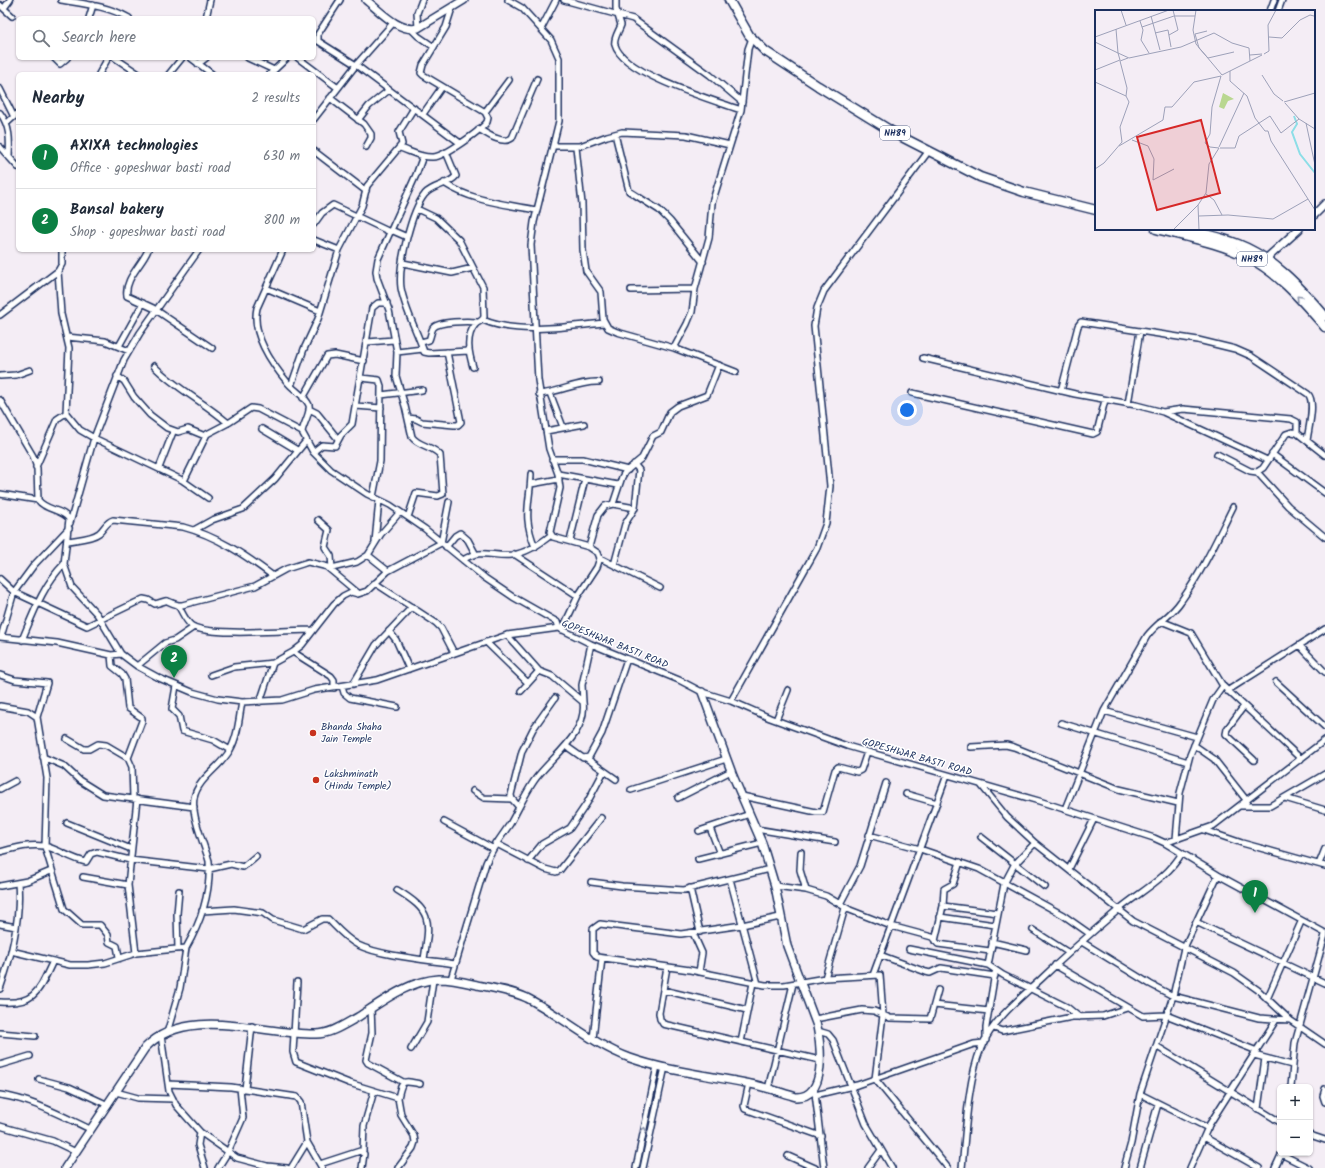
<!DOCTYPE html>
<html lang="en">
<head>
<meta charset="utf-8">
<style>
  body { margin:0; font-family:Kalam,sans-serif; background:#f2f2f3; color:#1f2937 }
  .controls { position:absolute; right:12px; bottom:12px; display:grid; overflow:hidden; border-radius:6px; box-shadow:0 1px 3px #0004 }
  .controls button { width:36px; height:36px; display:grid; place-items:center; padding:0; border:0; border-bottom:1px solid #e0e1e3; background:#fff; color:#1f2937; font:20px sans-serif }
  .you { position:absolute; left:907px; top:410px; width:14px; height:14px; margin:-10px; border:3px solid #fff; border-radius:50%; background:#1a73e8; box-shadow:0 0 0 6px #1a73e833 }
  .badge { display:grid; place-items:center; width:26px; height:26px; border-radius:50%; background:#0b8043; color:#fff; font-size:13px; font-weight:700 }
  .pin { position:absolute; translate:-50% -33px; filter:drop-shadow(0 1px 2px #0008) }
  .pin::after { content:''; position:absolute; top:21px; width:14px; height:12px; background:inherit; clip-path:polygon(0 0,100% 0,50% 100%) }
  .list { margin:0; padding:0; list-style:none }
  h2 { display:flex; justify-content:space-between; align-items:center; height:52px; margin:0; padding:0 16px; font-size:17px }
  h2 small { font-size:13px; font-weight:400; color:#747a83 }
  .list li { display:grid; grid-template-columns:26px 1fr auto; gap:12px; align-items:center; box-sizing:border-box; height:64px; padding:0 16px; border-top:1px solid #e0e1e3 }
  .list b { display:block; font-size:15px; white-space:nowrap }
  .list p { margin:0; font-size:13px; white-space:nowrap; color:#747a83 }
  .list em { font-size:13px; font-style:normal; color:#747a83 }
  .icon { flex:none; width:22px; height:22px; fill:none; stroke:currentColor; stroke-width:2; stroke-linecap:round; stroke-linejoin:round }
  .map { position:relative; flex:none; width:1325px; height:1168px; overflow:hidden }
  .search { position:absolute; background:#fff; box-shadow:0 1px 3px #0004; left:16px; top:16px; width:300px; height:44px; display:flex; align-items:center; gap:10px; box-sizing:border-box; padding:0 14px; border-radius:6px; color:#747a83; font-size:15px }
  .panel { position:absolute; background:#fff; box-shadow:0 1px 3px #0004; left:16px; top:72px; width:300px; height:180px; border-radius:6px }
  .map>svg:first-child { display:block }
  .lines { fill:none; stroke-linecap:round; stroke-linejoin:round }
  .street-casing { stroke:#1b2f5e; stroke-width:8 }
  .secondary-casing { stroke:#1b2f5e; stroke-width:10 }
  .primary-casing { stroke:#1b2f5e; stroke-width:11 }
  .street { stroke:#fff; stroke-width:5 }
  .secondary { stroke:#fff; stroke-width:7 }
  .primary { stroke:#fff; stroke-width:8 }
  .oneway { stroke:#8d97ae }
  .poi-dot { fill:#c8321e; stroke:#fff; stroke-width:1.5 }
  .labels { text-anchor:middle; dominant-baseline:central; stroke-width:3; stroke-linejoin:round; paint-order:stroke }
  .shield { fill:#fff; stroke:#5f6d8e; stroke-width:1 }
  .shield-label { font-size:9px; font-weight:bold; fill:#1b2f5e }
  .street-label { font-size:10px; fill:#1b2f5e; stroke:#fff }
  .poi-label { font-size:10px; fill:#1b2f5e; stroke:#fff; text-anchor:start }
  .inset-river { fill:none; stroke:#8ddee7; stroke-width:2 }
  .inset-road { fill:none; stroke:#9da1b9; stroke-width:1 }
  .view { fill:#d62828; fill-opacity:0.15; stroke:#d62828; stroke-width:2 }
  .inset-edge { fill:none; stroke:#1b2f5e; stroke-width:2 }
</style>
</head>
<body>
<div class="map">
<svg width="1325" height="1168" viewBox="0 0 1325 1168">
  <rect width="100%" height="100%" fill="#f4edf5"/>
  <filter id="ink" filterUnits="userSpaceOnUse"><feTurbulence type="fractalNoise" baseFrequency=".025" numOctaves="2"/><feDisplacementMap in="SourceGraphic" scale="8" xChannelSelector="R" yChannelSelector="G"/><feConvolveMatrix kernelMatrix="1 2 1 2 8 2 1 2 1" color-interpolation-filters="sRGB"/></filter>
  <g filter="url(#ink)">
    <g class="lines">
      <g class="street-casing">
        <path id="street" d="M61,0C85,4 108,6 129,18
          M340,0L318,34V41L356,65L460,143
          M508,0L522,8L551,40L559,58V121L534,222L531,245L538,380L549,449L558,474L560,488L550,532L553,537L589,547L598,553L600,558L597,567L578,596L562,630
          M564,0L633,19L710,75L742,102
          M616,0V9L621,25C619,31 613,39 615,45C623,74 713,100 741,110
          M0,5L12,16
          M4,8L10,0
          M1270,11L1274,0
          M1278,11L1282,0
          M89,18L93,5
          M206,18L210,0
          M418,28L417,13L422,0
          M541,29L556,0
          M412,30L418,36L434,47
          M54,58L60,64L67,58
          M115,58L139,74
          M191,58L212,74
          M248,58L274,70
          M298,58L338,88
          M198,64L206,58
          M99,74L108,58
          M169,74L182,58
          M270,74L287,58
          M0,89L14,117
          M330,98L364,124L371,134V138L366,147
          M485,112L509,80
          M0,113C10,126 10,140 9,156
          M423,114L442,87
          M314,119L356,65L394,22
          M358,120L369,106L389,90
          M7,123L18,113
          M479,129C487,134 503,145 512,138L537,79
          M615,134L629,191L659,210L670,221L703,262
          M554,146H580L607,136L622,132L686,135L730,145
          M0,147L18,167
          M576,147L582,204L583,250L586,271L601,292L603,319L608,328L617,332L674,348L736,372
          M400,148C410,151 421,158 433,157C444,157 480,131 487,122L488,118L485,112L423,75L421,73L423,65L446,27L452,8
          M314,151L366,191
          M446,152L456,176C449,185 433,185 425,194C411,211 398,266 401,288C405,310 417,331 424,352L429,353L469,351
          M444,183C471,201 504,204 536,210
          M417,209L436,218L459,240L483,287L484,317C482,322 478,321 475,325C465,337 469,354 473,367
          M314,224L322,213L333,205L390,232
          M391,230L407,237
          M314,240L339,250
          M148,250C142,265 124,279 127,296L153,308L212,348
          M283,250L257,308C251,334 272,364 288,383C294,390 306,397 309,405C311,413 303,424 302,432L313,452L331,470L367,494L390,505L425,529L485,578L513,597L557,622L559,628
          M403,263L452,273L473,268
          M58,271L61,314L69,348L66,413L80,430L94,438L182,480L208,498
          M266,288L320,311
          M631,290L695,289
          M0,315L58,271L62,264V250
          M483,320C517,335 568,326 605,323
          M67,337L105,341L129,351
          M367,342L394,340
          M421,342L429,340C431,336 431,331 433,328C438,321 469,321 477,322
          M119,346L143,303
          M674,348L687,324L692,312L695,289L709,238L712,203L741,110L748,49L752,38
          M397,352L423,349
          M923,358L1075,394L1136,405L1163,412L1267,460
          M154,366C175,388 204,402 228,423
          M0,376L16,375L30,370
          M117,376L124,381L134,397L150,415L167,428L178,432L188,429L205,436
          M361,378L379,380L381,386L380,461L373,497
          M291,386L304,349L318,319L339,250L362,206L367,186L402,144L399,132L414,108
          M1061,391L1078,326L1081,322L1198,340L1235,349L1251,356L1308,394C1316,402 1308,430 1307,441
          M550,393L563,427
          M912,393L1093,434L1097,432L1105,400
          M539,394C562,392 578,381 599,382
          M381,395L422,390
          M303,398L327,356L335,355L364,361
          M0,400L33,456L37,468L38,500C46,511 63,509 69,519L64,564L72,587L97,614L121,654L137,666L159,678L192,692L218,699L242,702L282,700L314,690L377,680L507,635L559,628L591,644L679,680L702,692L731,701L770,718L847,746L1039,801L1154,838L1165,843L1218,875L1325,933
          M1128,404L1140,331
          M356,406L381,408
          M309,409L317,413L338,439
          M1163,412L1183,409L1291,419L1297,422V433
          M408,418L416,419L422,422L454,425H458L461,422L447,352
          M262,429L297,450
          M546,431L584,424
          M313,452L322,445L335,446L341,435L352,424L372,308L378,303H387
          M1217,454L1250,471L1257,472L1263,468L1286,434L1292,432L1297,433L1325,455
          M1272,454L1325,493
          M552,459H583L628,470
          M36,467L57,419L66,413
          M159,468L173,432
          M1257,472L1288,506L1325,537
          M531,474C530,505 522,515 535,547
          M558,474L618,485
          M184,481L207,434L230,422L251,408L258,409L302,432
          M531,484L559,479
          M0,494L38,500
          M613,504L622,477L625,472L642,458L653,436L661,432L670,412L678,406L707,395L719,365
          M408,517L416,493L438,496L443,494L440,455C433,446 418,446 412,437L405,406L396,376L397,352L389,310L377,278L376,271L378,259L416,175L423,156
          M318,520L329,530L325,547L331,556L332,568
          M70,523L94,438L124,360L140,333L199,250
          M194,530L212,520L243,509L275,479L306,441
          M68,541C78,539 91,539 99,533C104,529 106,522 113,520L183,527C217,536 245,555 273,576
          M570,541L585,479
          M375,542L379,500
          M446,547L455,536L460,533L468,540L475,553
          M589,547L598,515L605,506L613,504L635,508
          M514,554L578,596
          M368,555L388,571
          M600,558L660,588
          M463,560C481,548 492,557 512,555C526,553 540,544 551,535
          M614,565L625,524L635,508L639,470L634,464
          M328,568L358,593
          M0,579L14,592L87,626L143,599L148,600L155,604C173,599 161,600 178,605H182L255,586L286,569L302,564L308,562L332,568L357,562L368,555L381,534L400,512
          M375,583L436,623L441,628L454,653
          M178,605C182,612 186,622 192,626C211,637 287,630 313,630
          M1161,621L1191,633L1223,686L1301,759
          M389,631L396,640L409,669
          M0,637L57,643L111,655L121,654
          M1,637L14,592L34,565L69,528
          M22,640C33,614 43,585 64,564
          M486,642L526,681
          M1300,646L1325,672
          M293,652L331,676L334,680V688
          M111,655L112,666L122,674L125,679L128,708L142,718V721L128,758
          M137,666L165,643L175,640L194,627
          M0,675L15,680L47,683L37,717
          M211,675L234,667L273,663
          M1276,682L1325,727
          M353,684L376,645L412,607
          M176,686L172,709L179,716L182,731L213,740L230,750
          M342,686L344,693L350,698L397,707
          M521,691L539,671
          M1227,691L1325,629
          M731,701L817,548L826,523L830,486L814,326L817,308L824,291L928,152
          M260,702L273,663L293,652L302,645L334,604L343,596L351,592L358,594L367,591L388,571L441,543L449,502
          M583,702L582,685L591,644
          M0,706L28,711L37,717L47,778L45,847L64,909L82,925H100L108,935L109,942L117,946L119,957
          M1244,706L1227,729L1226,734L1254,760
          M1104,711L1197,737
          M776,720L788,690
          M1061,723L1188,762
          M67,739L84,749H89L98,744L106,745L128,758L132,767L133,798
          M1194,745L1214,759L1247,801
          M566,746L583,758L589,757L602,733L627,659
          M971,747L1006,745L1014,747L1119,789L1178,803
          M43,757L64,766L79,780L103,795L194,807
          M586,758L616,779
          M981,785L1007,817L1035,843L1133,921L1234,973L1258,990L1290,1020L1325,1044
          M0,789L15,781
          M631,790L726,759
          M473,791L484,798L512,799
          M906,794L937,803
          M742,796L816,812H823L835,770L838,767L857,772L861,770L867,752
          M678,798L731,771
          M1285,798L1325,810
          M1241,806H1270L1325,774
          M519,807L512,799L511,795L522,751L533,729L555,698
          M1065,809L1104,711L1147,636C1157,623 1172,615 1181,601C1202,572 1217,539 1233,507
          M444,822L492,848
          M67,823L131,849
          M710,828L720,854
          M756,829L835,842
          M1204,830L1242,843L1325,866
          M699,831L750,814
          M869,835L920,849L979,869L1063,915L1090,934
          M981,837L1045,887
          M1176,839L1180,793L1190,755L1213,700L1223,686
          M495,843L545,869L556,872L560,870L601,818
          M1165,843L1213,826L1325,740
          M0,852C15,848 28,844 44,846C58,849 71,859 86,862L91,854L97,852L130,860L209,869L231,864L243,867L256,856
          M801,852L800,870L806,890
          M698,859L762,843
          M528,861L542,844L570,828L587,803L604,771
          M1319,864L1325,849
          M1069,869L1094,819
          M83,877L128,885
          M730,879L758,984
          M591,882L622,886L684,890L770,869
          M0,886L27,881L51,871
          M775,886L806,890L826,896L850,910L891,926L932,937L938,944L990,951
          M690,888L700,932
          M397,890C433,912 430,920 424,959
          M840,904L860,866L886,783
          M943,906L998,913
          M202,911L234,909L263,913L273,920L303,929L322,919H328C337,928 345,938 358,945C380,956 429,960 455,964
          M780,917L742,925L681,934L600,924L593,929V952L597,957L690,970L765,985H784L825,978L880,975L883,1015L875,1079L948,1168
          M940,917L995,925
          M1196,922L1325,983
          M0,924L16,927
          M1033,930L1069,953
          M693,933L702,953L699,972
          M935,941L943,906L944,889L953,884L960,862
          M992,942L1026,950
          M1082,942L1150,984L1173,996L1259,1018L1290,1020
          M178,949L177,914L179,891
          M909,949L988,965L1003,975L1067,1007L1079,1017
          M11,951L70,965H88L105,963L136,953L186,948C201,922 211,891 209,861C204,844 191,815 194,798C198,778 221,767 230,750C238,736 239,718 242,702
          M136,953L128,885L137,799
          M880,955L926,972L930,973L941,968L995,976
          M988,965L1004,884L1014,865L1035,843
          M1055,965L1143,1016L1166,1015L1257,1051
          M667,967L659,1013L660,1019L663,1024L820,1060
          M873,975L947,775
          M825,978L845,908
          M451,979L486,863C492,848 501,837 510,824C518,810 525,794 534,781C550,758 588,734 583,702L552,676L539,671L507,635
          M297,982L293,1052L296,1062L349,1083L398,1098L401,1115L414,1136L415,1142L413,1148L398,1168
          M0,989C12,955 21,919 18,883
          M663,990L747,1010
          M1267,999L1301,922
          M0,1002C36,1005 39,990 53,961
          M934,1005L989,1011
          M371,1008L372,1033L366,1060L368,1063L403,1082
          M815,1019L862,1010L874,1011L890,1018L930,1019L938,990
          M994,1028L1002,1031L1072,1017L1103,1016L1127,1008
          M818,1031L828,1034L833,1040L866,1124L892,1168
          M0,1033L35,1036
          M167,1033L180,988L186,948
          M161,1035L169,1091L176,1105L200,1132L237,1158L267,1166L287,1168
          M593,1039L602,958
          M986,1040V1027L995,973
          M741,1042L753,983
          M1156,1046L1280,1122
          M411,1049L427,1022L433,980
          M1254,1055L1292,1065
          M0,1065L30,1056
          M39,1079L69,1087L108,1105
          M749,1083L744,1106L745,1109L821,1136
          M168,1084L231,1087L297,1097L301,1102L307,1142L322,1168
          M1291,1087L1295,1043L1325,935
          M245,1089L252,1026
          M768,1089L793,984
          M1325,1089L1323,1096L1325,1102
          M116,1092L138,1098L173,1099
          M815,1093L824,1168
          M1140,1094L1208,1128
          M0,1095C31,1099 62,1116 90,1129
          M815,1095L857,1085L974,1044L984,1043
          M398,1098C402,1080 402,1080 420,1084
          M1258,1109L1265,1058
          M0,1126L53,1141L76,1152
          M200,1132L198,1145L205,1168
          M1310,1135L1325,1140
          M1204,1137L1259,1168
          M363,1151L364,1126L374,1091
          M1281,1154L1309,1168
          M788,1156L815,1168
          M320,1164L360,1151L364,1154L362,1168
          M218,1168L228,1152L243,1118L240,1088
          M291,1168L307,1142
          M636,1168L657,1066
          M643,1168L665,1067
          M868,1168L881,1150
          M962,1168C966,1131 967,1083 981,1048C992,1021 1019,999 1040,980C1065,956 1091,933 1117,911C1139,892 1167,879 1182,853
          M1124,1168L1131,1143L1140,1094L1173,996L1184,948L1218,875
          M1140,1168L1158,1104
          M1190,1168L1209,1125L1276,1020
          M1275,1168L1282,1153"/>
      </g>
      <g class="secondary-casing">
        <path id="secondary" d="M366,0C380,11 399,33 418,28L464,0
          M1314,215L1325,204
          M1266,259L1299,229
          M65,1168L145,1048C186,1004 264,1035 316,1034C331,1034 345,1024 358,1017C383,1001 408,981 439,979C452,979 464,982 477,985C494,988 512,991 527,998C562,1016 592,1044 630,1058C667,1071 707,1075 746,1083C763,1086 779,1092 796,1097C827,1098 821,1047 817,1026L787,946L775,886L762,843L733,776L702,692"/>
      </g>
      <g class="primary-casing">
        <path id="primary" d="M729,0L749,35L765,51L818,86L896,134L980,177L1024,192L1096,210
          M1156,229C1187,237 1221,243 1249,258C1280,274 1303,302 1325,327
          M1187,229C1204,234 1221,237 1238,244C1274,258 1300,287 1325,316"/>
      </g>
      <use href="#street" class="street"/>
      <use href="#secondary" class="secondary"/>
      <use href="#primary" class="primary"/>
    </g>
    <defs><path id="oneway-chevron" d="M-2-3.5L2.5 0L-2 3.5" fill="none" stroke-width="1.6" stroke-linecap="round" stroke-linejoin="round"/></defs>
    <g class="oneway">
      <use href="#oneway-chevron" transform="translate(1299 298) rotate(-134)"/>
      <use href="#oneway-chevron" transform="translate(644 1130) rotate(-78)"/>
    </g>
  </g>
  <g class="poi-dot">
    <circle cx="313" cy="733" r="4"/>
    <circle cx="316" cy="780" r="4"/>
  </g>
  <g class="labels">
    <g class="shield">
      <rect x="880" y="126" width="30" height="14" rx="3"/>
      <rect x="1237" y="252" width="30" height="14" rx="3"/>
    </g>
    <g class="shield-label">
      <text x="895" y="133">NH89</text>
      <text x="1252" y="259">NH89</text>
    </g>
    <g class="street-label">
      <text transform="translate(615 644) rotate(22)">GOPESHWAR BASTI ROAD</text>
      <text transform="translate(917 757) rotate(16)">GOPESHWAR BASTI ROAD</text>
    </g>
    <g class="poi-label">
      <text x="321" y="727">Bhanda Shaha<tspan x="321" dy="12">Jain Temple</tspan></text>
      <text x="324" y="774">Lakshminath<tspan x="324" dy="12">(Hindu Temple)</tspan></text>
    </g>
  </g>
  <g transform="translate(1095 10)">
    <rect width="220" height="220" fill="#f4edf5"/>
    <path d="M128,83L139,89L133,91L129,99L124,97Z" fill="#b9d790"/>
    <path class="inset-river" d="M199,106L202,114L197,122L205,144L220,163"/>
    <path class="inset-road" d="M26,0L31,15M101,0L98,20L101,34L127,65M56,6L65,40M80,6H100M45,11L48,20L46,30L54,43M47,17L79,6M21,19L23,43L34,48L86,37L119,23L137,33L154,38L155,51M112,21L100,24L104,38L113,48L139,42M60,23L73,20L76,37M74,25L83,20L78,0M0,27L74,0M174,27L187,28L205,10L215,5L219,6M0,32L23,43L25,50M169,44L174,41L173,15L181,0M155,45L167,44M0,60L25,50M135,61V71L152,86L160,108L170,121H173L176,131L220,200M127,65L167,45M167,65L179,84L188,91M0,72L31,86L34,92L25,117L27,132L9,153L0,159M31,86L32,78L25,51L33,48M189,92L220,83M204,109L220,119M211,113L220,155M37,130L53,136L59,149L58,170L79,159M24,136L68,110L70,97H77L99,72L126,66M124,137L149,83M124,138L115,137L110,133L115,124L117,97L126,66M125,138H140L144,126L175,106L186,123L204,109L190,93M111,184L119,190L127,205M104,206L133,205L178,209L213,189M78,220L103,195M104,220L103,195L111,183L114,154L124,138"/>
    <path class="view" d="M106,110L125,183L62,200L42,127Z"/>
    <rect width="220" height="220" class="inset-edge"/>
  </g>
</svg>
<div class="controls">
<button>+</button>
<button>−</button>
</div>
<div class="you"></div>
<div class="pin badge" style="left:1255px;top:913px">1</div>
<div class="pin badge" style="left:174px;top:678px">2</div>
<div class="search"><svg class="icon" aria-label="search" viewBox="0 0 24 24"><circle cx="10" cy="10" r="6"/><path d="M15 15l6 6"/></svg>Search here</div>
<section class="panel">
<h2>Nearby<small>2 results</small></h2>
<ul class="list">
<li><span class="badge">1</span><div><b>AXIXA technologies</b><p>Office · gopeshwar basti road</p></div><em>630 m</em></li>
<li><span class="badge">2</span><div><b>Bansal bakery</b><p>Shop · gopeshwar basti road</p></div><em>800 m</em></li>
</ul>
</section>
</div>
</body>
</html>
